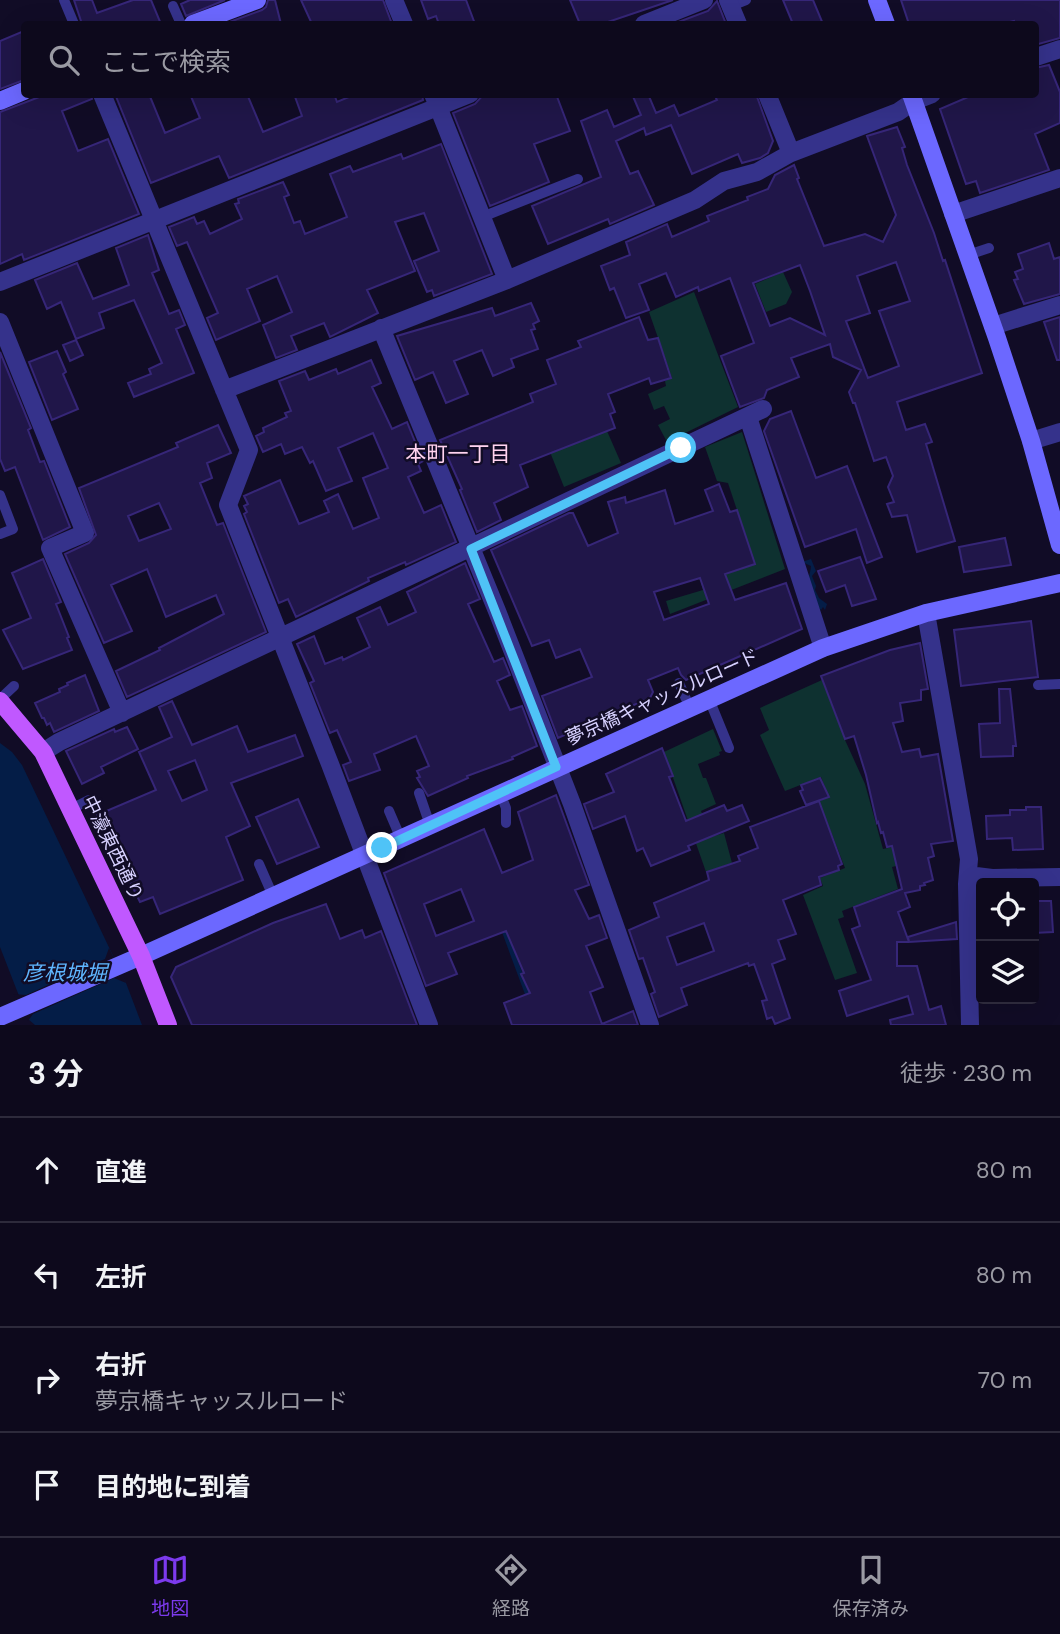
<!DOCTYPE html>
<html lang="ja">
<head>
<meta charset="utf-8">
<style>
  body { margin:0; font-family:"DM Sans","Noto Sans JP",sans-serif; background:#1b1729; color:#f1f3f6 }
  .controls { position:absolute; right:21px; bottom:21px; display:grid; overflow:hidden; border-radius:7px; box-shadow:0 7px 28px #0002 }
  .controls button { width:63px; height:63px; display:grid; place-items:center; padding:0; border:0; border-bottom:2px solid #2d2a3b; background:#0d091c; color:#f1f3f6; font:35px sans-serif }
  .stop { position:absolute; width:21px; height:21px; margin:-16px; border:5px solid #4fc3f7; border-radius:50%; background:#fff }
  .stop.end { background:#4fc3f7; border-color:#fff; box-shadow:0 2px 7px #0008 }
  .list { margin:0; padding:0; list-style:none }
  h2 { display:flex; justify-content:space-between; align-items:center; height:91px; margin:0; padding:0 28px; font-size:30px }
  h2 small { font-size:23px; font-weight:400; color:#9a9aa3 }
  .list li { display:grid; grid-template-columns:46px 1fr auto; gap:21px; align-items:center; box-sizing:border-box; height:105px; padding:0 28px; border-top:2px solid #2d2a3b }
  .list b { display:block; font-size:26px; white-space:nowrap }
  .list p { margin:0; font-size:23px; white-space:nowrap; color:#9a9aa3 }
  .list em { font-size:23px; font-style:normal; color:#9a9aa3 }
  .icon { flex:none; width:38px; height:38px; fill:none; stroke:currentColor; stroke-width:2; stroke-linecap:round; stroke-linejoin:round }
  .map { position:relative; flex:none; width:1060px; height:1025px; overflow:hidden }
  .search { position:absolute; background:#0d091c; box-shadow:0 7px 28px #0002; left:21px; right:21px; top:21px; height:77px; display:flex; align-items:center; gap:18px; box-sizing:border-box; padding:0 24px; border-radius:7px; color:#9a9aa3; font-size:26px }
  .sheet { height:511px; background:#0d091c }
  nav { display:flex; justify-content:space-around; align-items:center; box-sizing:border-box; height:98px; border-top:2px solid #2d2a3b; background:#0d091c; font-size:19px; color:#9a9aa3 }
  nav a { display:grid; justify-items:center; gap:4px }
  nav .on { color:#7c3aed }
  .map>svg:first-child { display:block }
  .green { fill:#0e3130 }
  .water { fill:#041d47 }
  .pier { fill:#110c26 }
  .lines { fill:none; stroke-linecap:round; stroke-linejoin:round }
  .stream { stroke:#041d47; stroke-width:5 }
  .building { fill:#201649; stroke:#362678; stroke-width:2; fill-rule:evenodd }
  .lane { stroke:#35328b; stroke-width:10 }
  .street { stroke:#35328b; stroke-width:18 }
  .secondary { stroke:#6c68ff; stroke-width:18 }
  .primary { stroke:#c058ff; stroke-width:18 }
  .route { stroke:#4fc3f7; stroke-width:9 }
  .labels { text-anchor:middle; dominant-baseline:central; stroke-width:5; stroke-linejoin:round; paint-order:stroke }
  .street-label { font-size:19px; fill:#d7d1ff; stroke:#110c26 }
  .neighbourhood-label { font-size:21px; fill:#ffd3ef; stroke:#110c26 }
  .water-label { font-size:21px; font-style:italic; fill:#5fb6ff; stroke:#110c26 }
</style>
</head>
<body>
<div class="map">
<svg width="1060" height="1025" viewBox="0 0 1060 1025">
  <rect width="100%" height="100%" fill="#110c26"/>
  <path class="green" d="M783,272L792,292L786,304L766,312L755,284Z
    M694,292L738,407L667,442L658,425L670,419L664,406L654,410L648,394L666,386L665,381L672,378L649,312Z
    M607,431L621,463L564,487L550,452Z
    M742,432L785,569L670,614L666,601L703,590L701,583L755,564L728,483L717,481L705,447Z
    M822,680L845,740L865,784L883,849L912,843L916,861L892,867L898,889L842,911L844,917L838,919L857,973L835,980L803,895L823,886L820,878L845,868L819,801L829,797L821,777L785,791L760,735L769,730L760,708Z
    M713,729L722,751L719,752L720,755L698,764L703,778H706L716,804L701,811L711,837L724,833L732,863L706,872L664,752Z"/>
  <path class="water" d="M811,559L816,571L812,576L816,586L815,590L819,598L827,604L825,610L823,607L821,610L818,607C817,597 810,588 809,578C809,574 811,570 811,566L802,562Z
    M0,743L12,752L22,765L126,983L142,1025H35L28,1019L0,947Z"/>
  <path class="pier" d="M109,948L126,983L114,978L33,1014L28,1021L13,994L26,995L105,959Z"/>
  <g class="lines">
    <path class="stream" d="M502,925L529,998"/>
  </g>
  <path class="building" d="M74,0H92L97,13L133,0H151L161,24H82Z
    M190,0H225L186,16L181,4Z
    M268,0H275L281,24H224L262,10L266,7Z
    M301,0H383L392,24H312Z
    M421,0H466L475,24H439L436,16L428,19Z
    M570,0H673L602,24H580Z
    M783,0H813L823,24H793Z
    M901,0H1060V38L1035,45V24H1015L1014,21L1001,24H909Z
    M717,1L726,24H673L708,11Z
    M24,31V80L0,89V41Z
    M1049,65L1060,92V123L1035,134L1049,170L980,193L976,181L966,184L940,109L975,94H1035V68Z
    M47,94H91L92,99L62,111L78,151L108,139L139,214L24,260L22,254L0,264V112Z
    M115,94H149L165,133L200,118L190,94H247L263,132L302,116L294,94H334L337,102L356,94H422L423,100L229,178L219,156L151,183Z
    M484,94H556L570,131L534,144L549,182L490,206L453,113L475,104Z
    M632,94H648L656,113L674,105L679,116L717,100L714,94H756L773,141L768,153L760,158L742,163L738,154L692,174L671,125L646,135L644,128L616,141L630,174L638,171L654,205L610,224L608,219L548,244L532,206L601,177L581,121L607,110L614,127L641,115Z
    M897,127L905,147L902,148L907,165L934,233L943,261L945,260L982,373L897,402L906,430L925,424L932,442L926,444L955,541L917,552L907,515L892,517L887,504L894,502L888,487L893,476L886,457L874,461L855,403H853L849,392L861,370L833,357L830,344L791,358L799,377L767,390L764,398L740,407L721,356L754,343L730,278L699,291L698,287L676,297L666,273L639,284L649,310L626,318L614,288L610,290L601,266L630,255L626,242L667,224L672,237L709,221L707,216L748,200L747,197L768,189L775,175L794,165L799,178L797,179L824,246L865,234L883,242L896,215L867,136ZM896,262L910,301L879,311L899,366L868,378L846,321L870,313L857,276ZM800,265L810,291L825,335L790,318L770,326L753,283Z
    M441,144L492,274L434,296L432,290L427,292L414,261L439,251L424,213L395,222L415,271L367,290L378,313L330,337L324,323L291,336L297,350L276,358L263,325L292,312L277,276L247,289L260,321L216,340L207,318L218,313L187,242L177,246L169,227L194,217L197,224L204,221L210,234L242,219L235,204L239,203L238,199L283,182L289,195L284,197L294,223L300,221L305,234L347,217L330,174L350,166L353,172L401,154L403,159Z
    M148,235L159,270L152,273L169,314L179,310L185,325L176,329L194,373L134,397L128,383L151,374L149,369L162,363L134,300L99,313L104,328L76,339L61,302L47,309L35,280L77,263L93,299L124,287L129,285L116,248Z
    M1049,243L1054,259L1060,257V294L1024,304L1014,280L1018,279L1015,272L1023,269L1018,254Z
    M531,303L539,321L533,324L535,329L531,330L538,349L511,359L514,367L493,376L482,350L454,361L468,394L446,403L433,372L415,380L397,336L492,308L495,316Z
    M639,317L648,340L658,338L671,378L651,384L649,378L608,394L615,412L610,414L615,428L520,465L528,487L494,503L501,520L477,532L460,490L462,489L440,440L533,402L530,394L556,384L547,360L581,347L578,341Z
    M1060,317V360H1057L1044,322Z
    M76,340L83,355L70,361L63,345Z
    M57,351L66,372L63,374L78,409L52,420L29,362Z
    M0,352L31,428L28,430L40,462L44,461L70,527L43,540L15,467L5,471L0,459Z
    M371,360L381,383L372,387L392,429L407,422L423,461L418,464L421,471L408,477L424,513L441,505L456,542L406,565L405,562L368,578L369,581L296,617L288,599L279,603L244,514L247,512L244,506L248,504L244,496L280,480L299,524L329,512L324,501L338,494L353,529L379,518L363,478L388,468L373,433L338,448L352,481L326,491L313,461L310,463L302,447L285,454L281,444L263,452L256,436L264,432L263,428L287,417L285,413L291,411L279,381L305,371L309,380L336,369L338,374Z
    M791,411L816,478L847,466L882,557L867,563L856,529L805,547L764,431L770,419Z
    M218,425L231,453L207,463L212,478L200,483L217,525L223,523L266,632L127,697L116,671L160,650L159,648L224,614L216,595L166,617L147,569L111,585L132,631L104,643L65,554L89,543L96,535L79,488L178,447L176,443ZM159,503L171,529L139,541L128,516Z
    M719,484L730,512L737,510L755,564L725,574L735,600L786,583L802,629L686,680L681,675L678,668L648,680L653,692L650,698L558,738L542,696L592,677L580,649L556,658L549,640L532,646L491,550L569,513H573L588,546L618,533L608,502L625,497L626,503L665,490L675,524L713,511L705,490ZM700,578L709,604L664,620L654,592Z
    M1005,538L1011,565L964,572L959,547Z
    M860,557L876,599L852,606L845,585L826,592L818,571Z
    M43,559L61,602L56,604L69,637L67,638L72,650L23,669L3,630L31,618L12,573Z
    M465,563L480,599L468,604L494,662L503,658L510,675L497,681L510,710L522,706L537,746L512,757L513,759L467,776L468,778L428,796L417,778L420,777L417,771L429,766L416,736L374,754L380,770L349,781L343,765L351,762L337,730L330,733L310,683L314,681L297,644L314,636L325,664L342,657L343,660L370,647L357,618L380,607L388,625L416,612L407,592Z
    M1031,621L1038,677L961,686L954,630Z
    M920,643L928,689L921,690V700L900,703L903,721L893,723L902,752L919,749L921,757L938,754L953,841L931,844L934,856L928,858L933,880L924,883L925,885L920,886V890L905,893L910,907L898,912L909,942H897V966H917L929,1010L941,1006L946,1025H891L890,1020L913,1014L908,996L847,1016L839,991L871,980L852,929L860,926L854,907L902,889L892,846L887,847L883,832L881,833L878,822L877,823L866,775L854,736L845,739L821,676L890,650Z
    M85,675L99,711L54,732L50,723L47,725L44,718H42L35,703L60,692L59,689L68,685L67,683Z
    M999,689H1010L1016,746H1013V756L981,757L979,724L1000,723Z
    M172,701L192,745L237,726L248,752L295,735L303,756L231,783L250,826L226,837L243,880L160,914L153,897L140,902L97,815L156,790L139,752L172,737L159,707ZM195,760L207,790L182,801L168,771Z
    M127,727L138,749L101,767L104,773L82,784L66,751L114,729L115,732Z
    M662,748L673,776L669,777L686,821L724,805L727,811L742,805L749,821L688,846L690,850L651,866L643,848L637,851L625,816L593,829L584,804L614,792L606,774Z
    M820,778L829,797L806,805L800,791L803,790L801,785Z
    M556,795L589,885L575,890L589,919L599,915L607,938L586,946L603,987L590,992L602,1024L633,1011L638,1025H512L504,1003L530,993L521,974L524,973L506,931L448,953L457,974L426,986L384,873L484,829L502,873L533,860L518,812ZM461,889L474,921L436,936L424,904Z
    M298,799L319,847L277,864L256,817Z
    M819,801L842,864L838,866L839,870L819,877L821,885L783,900L796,934L778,940L785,959L772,964L790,1018L775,1024L772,1017L767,1019L762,1001L767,1000L754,964L749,966L748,963L681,988L687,1005L659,1017L651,994L655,992L643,958L639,959L629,930L659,917L654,903L709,880L707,872L740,861L738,856L758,848L750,827ZM704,923L714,951L677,965L667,937Z
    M1026,807H1041L1043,849L1013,850L1012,838L987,839L986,816L1010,815V810H1026Z
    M1034,901H1051L1053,932L1034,933Z
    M326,904L340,939L362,930L365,938L381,931L417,1025H192L171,977L176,967L273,923Z
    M956,922L957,939L909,942L908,937Z"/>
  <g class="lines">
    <path class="lane" d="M64,0L74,24
      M173,6L181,24
      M731,6L746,0
      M482,217L578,179
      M968,255L989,248
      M0,495L13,529L0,534
      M679,683L690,708
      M1038,685L1060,684
      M0,699L14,686
      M709,699L729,748
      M419,793L430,825
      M500,793L506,808V823
      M71,809L89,800
      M389,811L401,839
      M259,864L273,896"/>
    <path class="street" d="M394,0L404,24
      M728,0L738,24
      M644,24L704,0
      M1036,57L1060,49
      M102,94L249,450L228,505L330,764L429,1025
      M433,94L507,280
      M767,94L791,153
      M953,214L1060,178
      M0,282L470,94
      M0,322L85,533L50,548L122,713
      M993,326L1060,305
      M381,328L497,611L572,804L650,1025
      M224,390L507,280L695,200L724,181L757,172L791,153L898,112L914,101L932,94
      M748,417L823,648
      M1031,441L1060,432
      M926,613L969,859L967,884L970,1025
      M43,752L59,742L763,409
      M968,875L992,878L1060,877"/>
    <path class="secondary" d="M877,0L886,24
      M193,24L257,0
      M911,94L997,338L1031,441L1060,545
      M0,101L24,91
      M0,1017L141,956L823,648L926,613L1060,583"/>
    <path class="primary" d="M0,701L43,752L141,956L168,1025"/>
  </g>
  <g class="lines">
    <path class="route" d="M382,848L556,767L471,549L681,448"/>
  </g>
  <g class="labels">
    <g class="street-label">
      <text transform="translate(662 697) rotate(-24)">夢京橋キャッスルロード</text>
      <text transform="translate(113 848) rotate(64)">中濠東西通り</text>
    </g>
    <g class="neighbourhood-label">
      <text x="458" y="454">本町一丁目</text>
    </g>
    <g class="water-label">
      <text x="65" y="973">彦根城堀</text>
    </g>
  </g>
</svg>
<div class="controls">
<button><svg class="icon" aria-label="locate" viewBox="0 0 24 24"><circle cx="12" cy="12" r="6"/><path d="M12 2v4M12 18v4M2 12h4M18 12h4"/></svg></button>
<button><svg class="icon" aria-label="layers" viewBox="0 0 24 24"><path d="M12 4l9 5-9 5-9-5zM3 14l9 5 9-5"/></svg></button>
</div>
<div class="stop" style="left:681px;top:448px"></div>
<div class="stop end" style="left:382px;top:848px"></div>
<div class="search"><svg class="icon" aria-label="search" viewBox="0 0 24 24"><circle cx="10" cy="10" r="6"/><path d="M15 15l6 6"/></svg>ここで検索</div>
</div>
<section class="sheet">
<h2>3 分<small>徒歩 · 230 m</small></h2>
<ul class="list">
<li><svg class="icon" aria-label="ahead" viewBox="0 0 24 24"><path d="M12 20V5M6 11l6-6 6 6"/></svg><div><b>直進</b></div><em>80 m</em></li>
<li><svg class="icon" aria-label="left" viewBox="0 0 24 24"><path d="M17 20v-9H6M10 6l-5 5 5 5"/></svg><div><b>左折</b></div><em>80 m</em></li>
<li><svg class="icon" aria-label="right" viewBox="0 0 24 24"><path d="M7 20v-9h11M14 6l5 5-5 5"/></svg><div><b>右折</b><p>夢京橋キャッスルロード</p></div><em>70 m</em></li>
<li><svg class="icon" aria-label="arrive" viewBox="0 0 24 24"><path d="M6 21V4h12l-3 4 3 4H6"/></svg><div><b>目的地に到着</b></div></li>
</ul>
</section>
<nav>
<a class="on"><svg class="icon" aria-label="map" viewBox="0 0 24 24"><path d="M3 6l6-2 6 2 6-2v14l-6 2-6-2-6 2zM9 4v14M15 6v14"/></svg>地図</a>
<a><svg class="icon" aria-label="directions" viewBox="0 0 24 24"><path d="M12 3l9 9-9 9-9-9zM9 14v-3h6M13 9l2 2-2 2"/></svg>経路</a>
<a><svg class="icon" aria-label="saved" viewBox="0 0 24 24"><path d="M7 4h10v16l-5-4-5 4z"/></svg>保存済み</a>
</nav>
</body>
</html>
